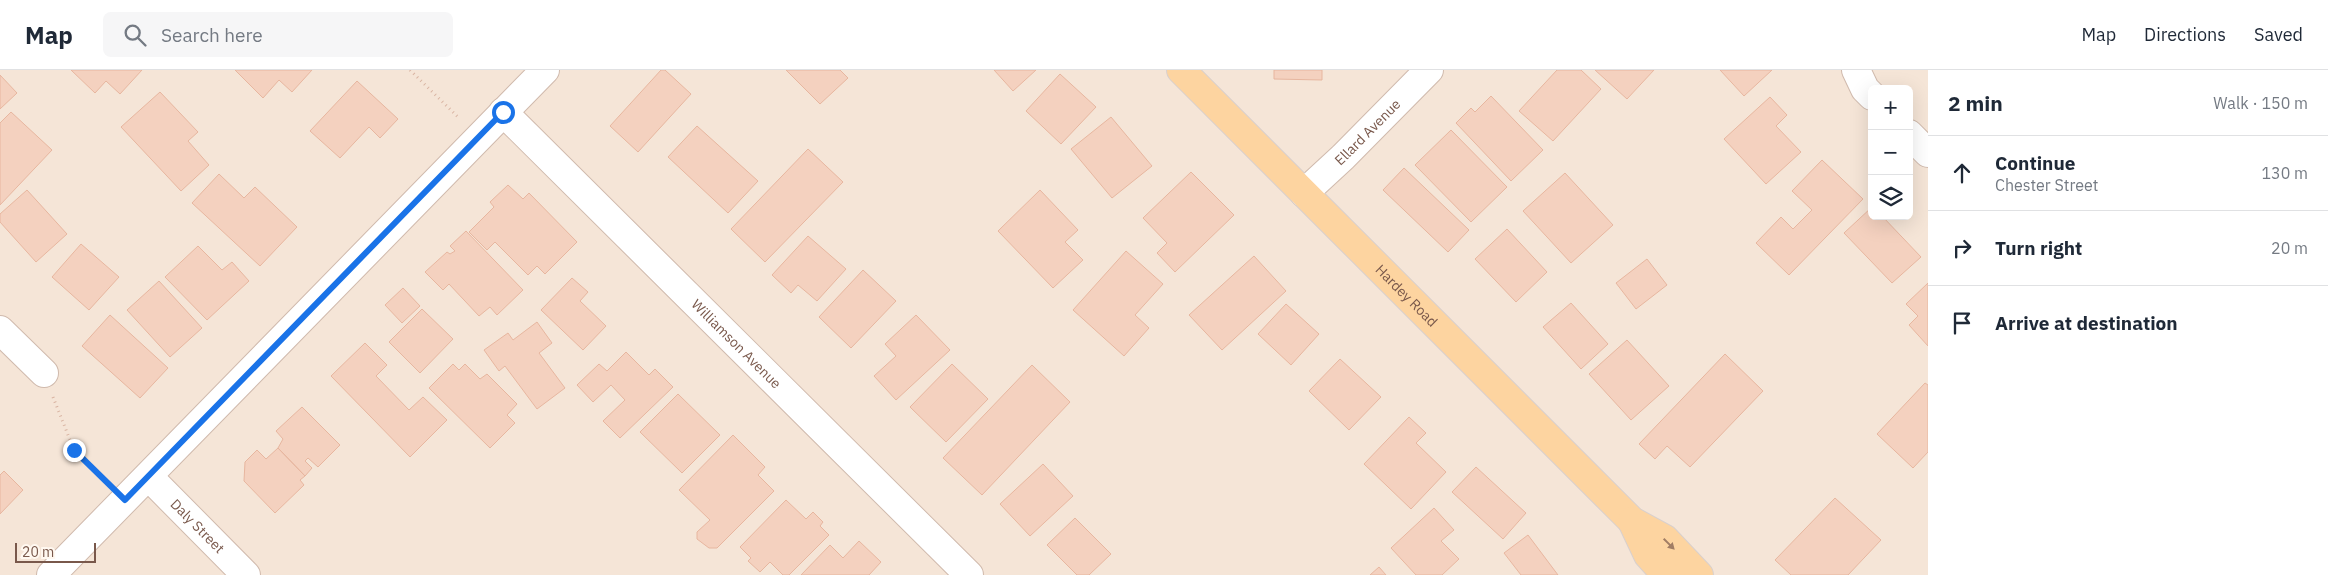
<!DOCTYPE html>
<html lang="en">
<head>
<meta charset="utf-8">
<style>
  body { margin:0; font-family:"IBM Plex Sans",sans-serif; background:#f6f6f7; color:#1f2937 }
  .controls { position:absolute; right:15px; top:15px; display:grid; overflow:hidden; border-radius:8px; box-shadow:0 5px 20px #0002 }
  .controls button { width:45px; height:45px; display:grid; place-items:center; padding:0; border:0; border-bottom:1px solid #e0e1e3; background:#fff; color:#1f2937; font:25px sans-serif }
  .scale { position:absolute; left:15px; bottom:12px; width:81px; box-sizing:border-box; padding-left:5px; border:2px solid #79584b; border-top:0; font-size:14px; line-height:18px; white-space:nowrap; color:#79584b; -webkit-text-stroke:4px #fff8f0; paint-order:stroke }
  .stop { position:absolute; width:15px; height:15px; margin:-11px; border:4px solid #1a73e8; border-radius:50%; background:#fff }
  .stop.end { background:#1a73e8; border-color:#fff; box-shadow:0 1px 5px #0008 }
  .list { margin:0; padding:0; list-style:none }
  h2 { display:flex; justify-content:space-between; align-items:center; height:65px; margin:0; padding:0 20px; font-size:21px }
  h2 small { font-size:16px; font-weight:400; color:#747a83 }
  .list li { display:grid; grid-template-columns:32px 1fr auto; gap:15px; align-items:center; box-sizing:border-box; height:75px; padding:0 20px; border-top:1px solid #e0e1e3 }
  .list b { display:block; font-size:19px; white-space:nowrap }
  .list p { margin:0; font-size:16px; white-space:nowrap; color:#747a83 }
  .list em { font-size:16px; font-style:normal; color:#747a83 }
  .icon { flex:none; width:28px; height:28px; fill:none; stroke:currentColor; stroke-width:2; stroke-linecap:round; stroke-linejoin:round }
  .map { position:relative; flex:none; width:1928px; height:505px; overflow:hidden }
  header { display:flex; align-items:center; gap:30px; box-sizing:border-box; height:70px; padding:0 25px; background:#fff; border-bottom:1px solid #e0e1e3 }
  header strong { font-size:24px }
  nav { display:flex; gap:28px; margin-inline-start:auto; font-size:18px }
  .search { width:350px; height:45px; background:#f6f6f7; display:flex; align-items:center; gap:12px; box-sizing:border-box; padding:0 18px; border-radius:8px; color:#747a83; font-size:19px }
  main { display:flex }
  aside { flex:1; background:#fff }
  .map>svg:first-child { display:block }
  .residential { fill:#f5e5d7; fill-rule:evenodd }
  .building { fill:#f4d1bf; stroke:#e7b69f }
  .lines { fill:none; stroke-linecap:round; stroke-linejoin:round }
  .minor-casing { stroke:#d0baad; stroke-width:30 }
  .major-casing { stroke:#d9d0cd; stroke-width:30 }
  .path { stroke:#d9b4a2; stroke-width:3; stroke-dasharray:1 4; stroke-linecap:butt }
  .minor { stroke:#fff; stroke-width:28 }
  .major { stroke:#fdd4a0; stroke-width:28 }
  .oneway { fill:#a17d64 }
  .route { stroke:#1a73e8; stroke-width:6 }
  .labels { text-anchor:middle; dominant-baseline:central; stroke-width:5; stroke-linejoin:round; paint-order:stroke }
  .street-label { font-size:14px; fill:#79584b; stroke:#fff8f0 }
</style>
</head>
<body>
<header>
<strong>Map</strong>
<div class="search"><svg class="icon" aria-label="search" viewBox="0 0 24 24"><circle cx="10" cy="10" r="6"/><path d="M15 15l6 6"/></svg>Search here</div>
<nav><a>Map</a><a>Directions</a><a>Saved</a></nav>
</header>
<main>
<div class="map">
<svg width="1928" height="505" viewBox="0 0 1928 505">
  <rect width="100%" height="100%" fill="#fdf4e9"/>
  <path class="residential" d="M0,0H1928V505H0ZM1872,19H1909V146H1872Z"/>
  <path class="building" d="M71,0H142L120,24L106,11L95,23Z
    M235,0H312L292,22L279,10L263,28Z
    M661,0H665L691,24L638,82L610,56Z
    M786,0H840L848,8L820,34Z
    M994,0H1036L1013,21Z
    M1274,0H1322V10L1274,9Z
    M1557,0H1581L1601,19L1553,71L1519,41Z
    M1595,0H1654L1627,29Z
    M1720,0H1772L1744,26Z
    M1060,4L1096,37L1061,74L1026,41Z
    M0,5L17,23L0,39Z
    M357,11L398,49L380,68L369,57L340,88L310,61Z
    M160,22L198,62L188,71L209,95L181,121L121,57Z
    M1491,26L1543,80L1511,111L1456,53L1471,38L1475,42Z
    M1770,27L1787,45L1776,56L1801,82L1766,114L1724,69Z
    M11,42L52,80L0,135V53Z
    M1111,47L1152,96L1112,128L1071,79Z
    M697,56L758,111L728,143L668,87Z
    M1451,60L1507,117L1471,152L1415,95Z
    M808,79L843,112L765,192L731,159Z
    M1822,90L1863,129L1789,205L1756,173L1781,147L1793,159L1812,140L1792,121Z
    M1404,98L1469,160L1448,182L1383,120Z
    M1191,102L1234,145L1175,202L1157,183L1167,173L1143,148Z
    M1565,103L1613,155L1571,193L1523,141Z
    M219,104L244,128L255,117L297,157L260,196L192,133Z
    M508,115L523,129L529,123L577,172L545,204L537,196L528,205L495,172L487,180L469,162L494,137L490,132Z
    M27,120L67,164L36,192L0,152V144Z
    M1040,120L1078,160L1065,172L1083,190L1053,218L998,161Z
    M1872,137V146H1882L1921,187L1892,213L1844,163Z
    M1507,159L1547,202L1516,232L1475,189Z
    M466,161L523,220L497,245L490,237L479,246L449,214L443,220L425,202L447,182L450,184L455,181L450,176Z
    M808,166L846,199L817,231L798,215L791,223L772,205Z
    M81,174L119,207L89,240L52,207Z
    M198,176L222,200L232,192L249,211L207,250L165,207Z
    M1126,181L1163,214L1135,245L1149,258L1124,286L1073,240Z
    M1254,186L1286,221L1222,280L1189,245Z
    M1647,189L1667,215L1636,239L1616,213Z
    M863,200L896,231L851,278L819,247Z
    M572,208L588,222L580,231L606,256L583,280L541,240Z
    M159,211L202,258L170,287L127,240Z
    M1928,213V276L1909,255L1918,246L1906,234Z
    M403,218L420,236L402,253L385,235Z
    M1571,233L1608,274L1581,299L1543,257Z
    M1286,234L1319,264L1291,295L1258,264Z
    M422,239L453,269L420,303L389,272Z
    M110,245L168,298L140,328L82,276Z
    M916,245L950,280L896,330L874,306L896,286L885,274Z
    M537,252L552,273L539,283L565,318L537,339L505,296L499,301L484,280L508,263L513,270Z
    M1627,270L1669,316L1631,350L1589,304Z
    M365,273L387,295L376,306L409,340L423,327L447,350L410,387L331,306Z
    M626,282L649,305L655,299L673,317L620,368L603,351L625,330L611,315L593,332L577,315L599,294L607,301Z
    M1725,284L1763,321L1690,397L1667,376L1655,389L1639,374Z
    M1340,289L1381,327L1349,360L1309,321Z
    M453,294L459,300L465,294L480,309L487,304L517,334L507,345L515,353L490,378L429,318Z
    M952,294L988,329L946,372L910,337Z
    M1032,295L1070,332L982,425L943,388Z
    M1925,313L1928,315V382L1913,398L1877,364Z
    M678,324L720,365L682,403L640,362Z
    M302,337L340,375L318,397L308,388L305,391L312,398L305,406L278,378L283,369L276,361Z
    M1409,347L1426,363L1416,373L1446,402L1411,439L1364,394Z
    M733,365L765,397L758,405L774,421L717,478H709L697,469V462L710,450L679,420Z
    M278,378L305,406L300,410L304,415L275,443L244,411L245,392L257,380L266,389Z
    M1043,394L1073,426L1030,466L1000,434Z
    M1476,397L1526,443L1503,469L1452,422Z
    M4,401L23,420L0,444V405Z
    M1835,428L1881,470L1848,505H1791L1775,490Z
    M786,430L806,449L813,442L823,452L820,456L829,465L789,505H783L770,492L760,502L748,491L751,488L740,477Z
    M1434,438L1454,460L1441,471L1459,489L1442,505H1416L1391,478Z
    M1075,448L1111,484L1089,505H1077L1047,475Z
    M1528,465L1558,505H1521L1504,483Z
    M859,471L881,492L869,505H801L830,475L843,488Z
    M1379,497L1386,505H1370Z"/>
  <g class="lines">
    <g class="minor-casing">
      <g id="minor">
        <path d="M1856,0L1865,19L1872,26"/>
        <path id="s1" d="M503,42L969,505"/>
        <path d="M1909,64L1928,83"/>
        <path id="s2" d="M1304,123L1343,87L1429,0"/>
        <path d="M0,260L44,303"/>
        <path id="s3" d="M149,407L246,505"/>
        <path d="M51,505L545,0"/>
      </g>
    </g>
    <g class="major-casing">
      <g id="major">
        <path id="s4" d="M1181,0L1632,451L1665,469L1699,505"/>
        <path d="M1632,451L1648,485L1666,505"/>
      </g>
    </g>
    <path class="path" d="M410,0L459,48
      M53,327L74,380L105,411"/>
    <use href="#minor" class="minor"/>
    <use href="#major" class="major"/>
  </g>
  <defs><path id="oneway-solid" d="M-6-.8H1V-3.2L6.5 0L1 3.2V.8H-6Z" transform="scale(1.25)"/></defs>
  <use class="oneway" href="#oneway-solid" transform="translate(1669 474) rotate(45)"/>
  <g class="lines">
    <path class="route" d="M74,380L125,430L503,42"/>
  </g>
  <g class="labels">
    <g class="street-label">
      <text stroke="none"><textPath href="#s2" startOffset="88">Ellard Avenue</textPath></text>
      <text stroke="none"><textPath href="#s4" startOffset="319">Hardey Road</textPath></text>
      <text stroke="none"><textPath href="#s1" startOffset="329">Williamson Avenue</textPath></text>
      <text stroke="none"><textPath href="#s3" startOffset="69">Daly Street</textPath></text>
    </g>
  </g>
</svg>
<div class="controls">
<button>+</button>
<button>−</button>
<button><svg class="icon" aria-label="layers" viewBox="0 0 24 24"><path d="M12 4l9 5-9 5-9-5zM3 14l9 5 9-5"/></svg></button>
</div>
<div class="scale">20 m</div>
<div class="stop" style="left:503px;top:42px"></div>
<div class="stop end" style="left:74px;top:380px"></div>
</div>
<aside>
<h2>2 min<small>Walk · 150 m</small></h2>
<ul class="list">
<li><svg class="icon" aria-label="ahead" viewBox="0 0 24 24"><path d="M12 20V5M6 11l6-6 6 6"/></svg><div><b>Continue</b><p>Chester Street</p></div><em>130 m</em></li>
<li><svg class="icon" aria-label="right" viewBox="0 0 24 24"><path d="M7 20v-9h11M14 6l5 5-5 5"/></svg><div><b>Turn right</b></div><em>20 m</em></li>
<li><svg class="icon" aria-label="arrive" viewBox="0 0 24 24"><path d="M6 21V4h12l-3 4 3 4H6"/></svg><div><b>Arrive at destination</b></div></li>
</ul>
</aside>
</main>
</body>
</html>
